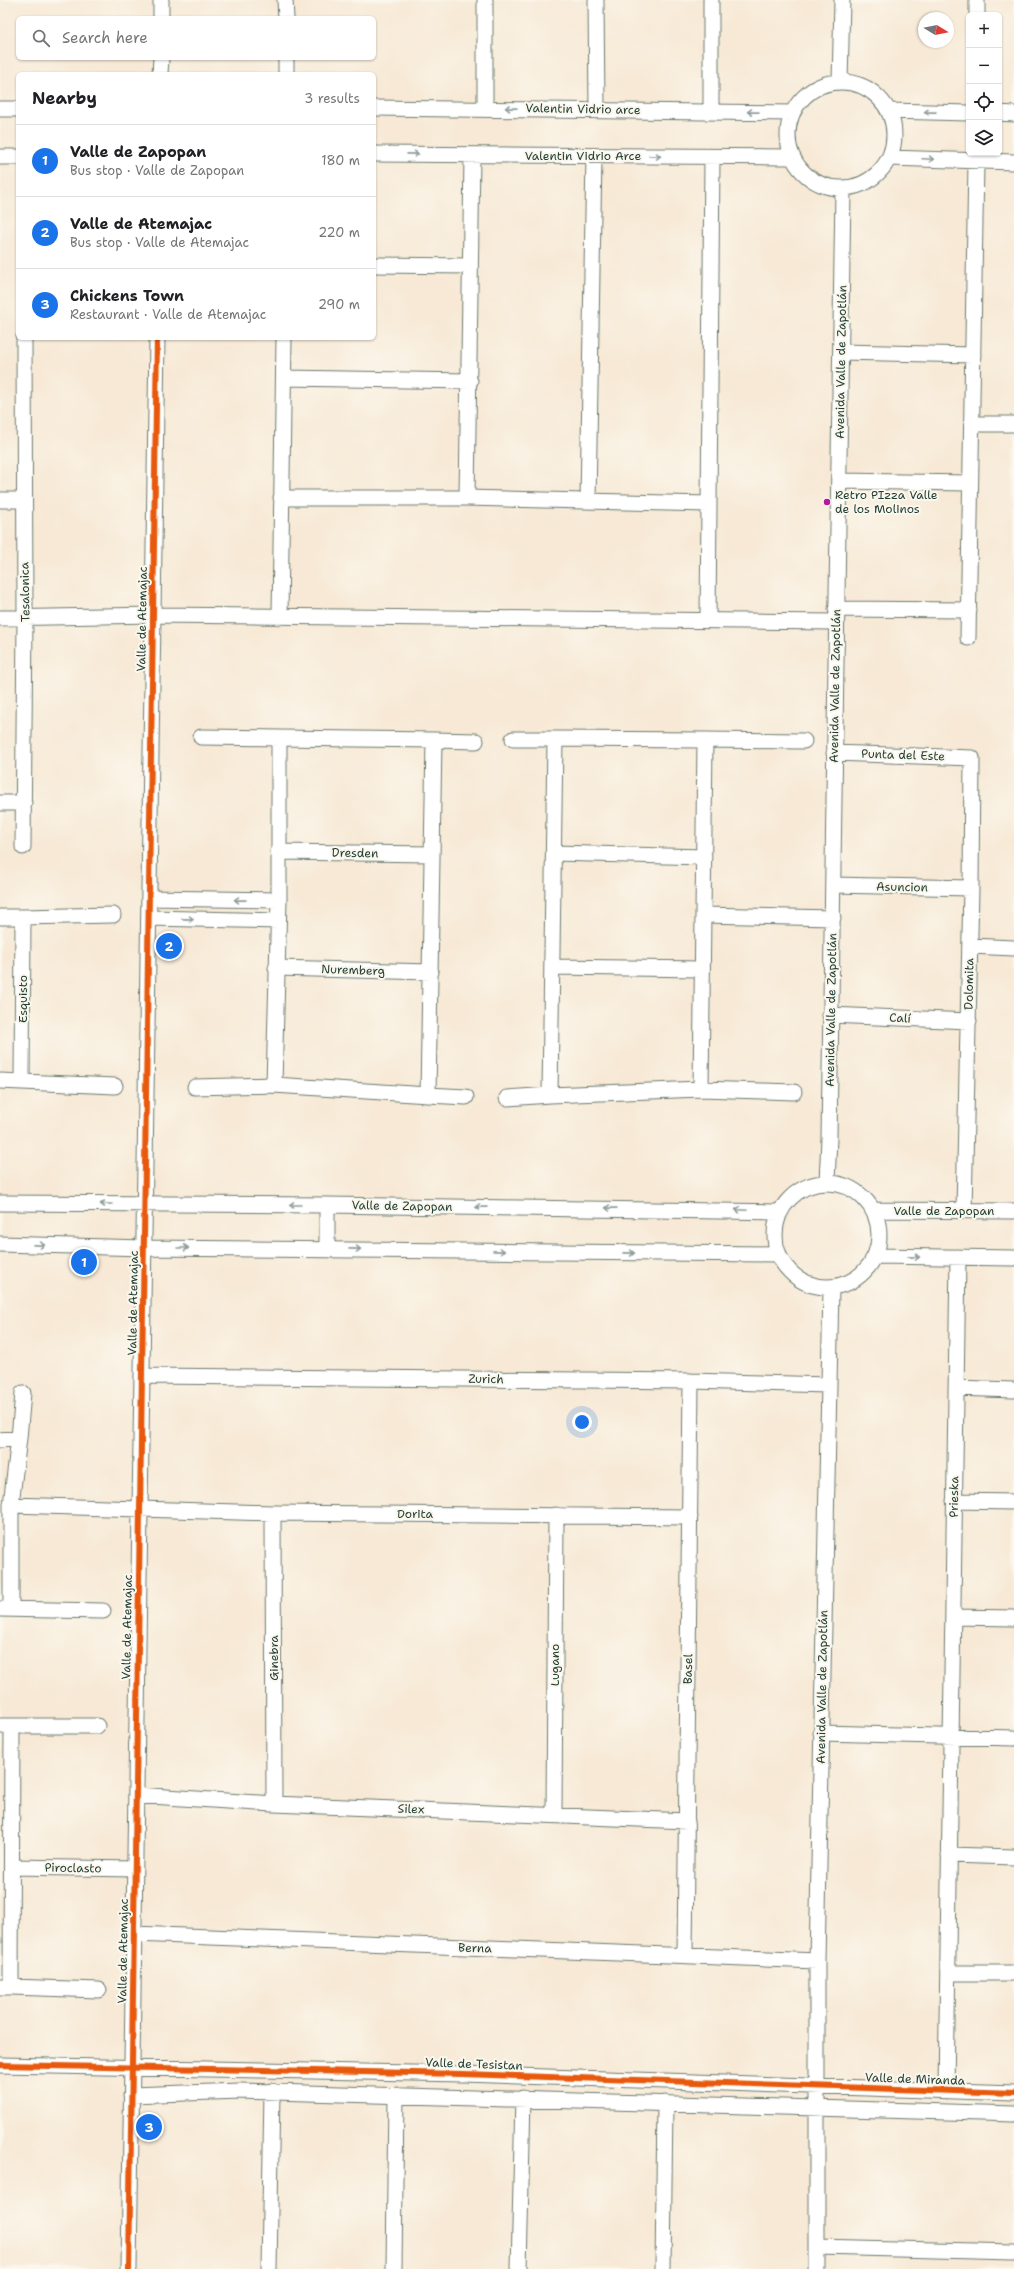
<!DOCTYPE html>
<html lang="en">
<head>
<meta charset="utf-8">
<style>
  body { margin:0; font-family:"Shantell Sans",sans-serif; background:#f2f2f2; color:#202124 }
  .controls { position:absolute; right:12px; top:12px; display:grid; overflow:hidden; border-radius:6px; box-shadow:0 1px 3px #0004 }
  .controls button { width:36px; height:36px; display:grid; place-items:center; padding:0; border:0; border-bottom:1px solid #e0e0e0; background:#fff; color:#202124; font:20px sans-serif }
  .compass { position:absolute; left:918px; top:12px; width:36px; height:36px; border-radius:50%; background:#fff; box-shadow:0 1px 3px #0004; rotate:100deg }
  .you { position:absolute; left:582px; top:1422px; width:14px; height:14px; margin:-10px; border:3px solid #fff; border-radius:50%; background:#1a73e8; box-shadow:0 0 0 6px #1a73e833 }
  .badge { display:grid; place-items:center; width:26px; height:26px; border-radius:50%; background:#1a73e8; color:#fff; font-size:13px; font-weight:700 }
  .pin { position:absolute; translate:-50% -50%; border:2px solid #fff; box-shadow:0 1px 4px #0006 }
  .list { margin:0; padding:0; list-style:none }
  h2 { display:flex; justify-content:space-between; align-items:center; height:52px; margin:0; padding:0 16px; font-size:17px }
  h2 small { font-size:13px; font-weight:400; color:#757577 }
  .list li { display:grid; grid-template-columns:26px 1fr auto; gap:12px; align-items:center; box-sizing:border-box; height:72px; padding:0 16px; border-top:1px solid #e0e0e0 }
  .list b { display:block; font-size:15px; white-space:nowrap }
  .list p { margin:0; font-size:13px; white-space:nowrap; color:#757577 }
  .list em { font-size:13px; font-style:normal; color:#757577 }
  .icon { flex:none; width:22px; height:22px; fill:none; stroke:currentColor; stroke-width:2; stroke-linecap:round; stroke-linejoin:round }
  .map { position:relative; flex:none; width:1014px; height:2269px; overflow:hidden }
  .search { position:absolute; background:#fff; box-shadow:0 1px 3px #0004; left:16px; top:16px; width:360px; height:44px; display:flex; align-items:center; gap:10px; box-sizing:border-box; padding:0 14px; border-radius:6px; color:#757577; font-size:15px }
  .panel { position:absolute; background:#fff; box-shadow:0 1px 3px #0004; left:16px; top:72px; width:360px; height:268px; border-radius:6px }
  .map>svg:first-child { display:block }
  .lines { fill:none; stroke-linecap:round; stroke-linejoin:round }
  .minor-casing { stroke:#6b796d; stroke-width:17 }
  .minor { stroke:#fff; stroke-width:15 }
  .cycleway-casing { stroke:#fbf7ec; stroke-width:8 }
  .cycleway { stroke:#e8590c; stroke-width:6 }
  .oneway { stroke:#8f9e9a }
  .poi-dot { fill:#b5179e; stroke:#fbf7ec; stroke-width:1.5 }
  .labels { text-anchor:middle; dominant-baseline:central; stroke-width:4; stroke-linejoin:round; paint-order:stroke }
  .street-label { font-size:12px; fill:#1f3d34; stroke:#fbf7ec }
  .poi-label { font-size:12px; fill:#1f3d34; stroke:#fbf7ec; text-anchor:start }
</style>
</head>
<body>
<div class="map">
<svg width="1014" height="2269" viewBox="0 0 1014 2269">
  <rect width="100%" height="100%" fill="#fbf7ec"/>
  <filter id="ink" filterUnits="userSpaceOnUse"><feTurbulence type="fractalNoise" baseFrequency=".025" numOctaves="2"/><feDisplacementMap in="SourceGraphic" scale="8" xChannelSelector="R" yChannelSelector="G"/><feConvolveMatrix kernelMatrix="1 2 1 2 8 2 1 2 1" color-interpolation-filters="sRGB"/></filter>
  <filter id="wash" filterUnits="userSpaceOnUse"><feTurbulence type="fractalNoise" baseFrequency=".012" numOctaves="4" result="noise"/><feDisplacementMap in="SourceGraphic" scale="16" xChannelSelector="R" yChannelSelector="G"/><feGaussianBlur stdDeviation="0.9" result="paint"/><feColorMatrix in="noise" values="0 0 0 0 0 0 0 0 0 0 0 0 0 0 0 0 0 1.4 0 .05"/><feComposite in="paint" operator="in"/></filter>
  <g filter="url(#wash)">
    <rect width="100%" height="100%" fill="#f7e9d6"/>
  </g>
  <g filter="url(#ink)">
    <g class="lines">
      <g class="minor-casing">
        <path id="minor" d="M285,0L286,18
          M485,0V108
          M596,0L597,109
          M711,0V112
          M977,15V0
          M161,18V0
          M286,58V74
          M160,74L161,58
          M788 135a53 53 0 1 1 106 0a53 53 0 1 1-106 0Z
          M840,82L842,0
          M374,108L792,113
          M0,109H18
          M889,111L969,113
          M999,113L1014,114
          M374,154L792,157
          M0,157H18
          M889,158L1014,162
          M374,265L470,266
          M841,352L973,355
          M284,378L470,381
          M972,424H1014
          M839,481L970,483
          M281,498H467L708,504
          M467,498L472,155
          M0,500H23
          M588,501L594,156
          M836,609L969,610
          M280,617L284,338
          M0,618L153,615L836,622
          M708,621L712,157
          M968,638L976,162
          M201,737L279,738
          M279,738L434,740L428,1095L274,1085L279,900Z
          M513,739H555
          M555,739L705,740L701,1089L550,1095Z
          M434,740L476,741
          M705,740L804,741
          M834,753L972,758L971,888L964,1211
          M0,803H24
          M23,847L25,618L24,338
          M278,852L432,854
          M554,853L704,857
          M833,885L971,888
          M150,898L279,900
          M703,915L833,918
          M0,917H23L22,1082L0,1081
          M23,917L113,915
          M149,918L278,921
          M970,946L1014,948
          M553,967L702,969
          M276,968L431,972
          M830,1015L969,1021
          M22,1082L115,1086
          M195,1087L274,1085
          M701,1089L794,1092
          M428,1095L466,1097
          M507,1098L550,1095
          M827,1182L829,1138L843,189
          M775 1235a52 52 0 1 1 104 0a52 52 0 1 1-104 0Z
          M0,1203L327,1205L780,1212
          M874,1210L1014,1211
          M0,1244L144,1248L779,1254
          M327,1249V1205
          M875,1256L1014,1258
          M143,1376L691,1381L828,1385
          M956,1388L1014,1390
          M19,1438L23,1393
          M0,1440L19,1438L11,1505V1609
          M954,1501L1014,1502
          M11,1505L273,1513L690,1517
          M273,1513L274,1804
          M0,1609L103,1611
          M953,1617L1014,1618
          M0,1726H12L11,1987H0
          M12,1726H97
          M821,1733L1014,1738
          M136,1795L274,1804L687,1821
          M554,1815L556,1515
          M949,1855L1014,1857
          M12,1867L135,1869
          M134,1934L817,1961
          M685,1956L691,1381
          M948,1973H1014
          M11,1987L99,1990
          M0,2065L463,2074L1014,2093
          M946,2091L958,1257
          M131,2095L240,2091L1014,2114
          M817,2247L1014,2252
          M129,2269L157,338
          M269,2269L272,2091
          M394,2269L396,2095
          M519,2269L523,2098
          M663,2269L665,2103
          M817,2269V1961L831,1288"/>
      </g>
      <use href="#minor" class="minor"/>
      <g class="cycleway-casing">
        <path id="cycleway" d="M0,2065L463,2074L1014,2093
          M129,2269L157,338"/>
      </g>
      <use href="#cycleway" class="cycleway"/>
    </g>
    <defs><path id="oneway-shaft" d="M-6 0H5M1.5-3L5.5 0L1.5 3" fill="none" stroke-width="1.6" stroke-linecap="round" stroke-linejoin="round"/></defs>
    <g class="oneway">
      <use href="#oneway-shaft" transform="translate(511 108) rotate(-179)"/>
      <use href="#oneway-shaft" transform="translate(753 112) rotate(-179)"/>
      <use href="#oneway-shaft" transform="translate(930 112) rotate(-179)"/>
      <use href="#oneway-shaft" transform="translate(413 154) rotate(1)"/>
      <use href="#oneway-shaft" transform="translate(655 156) rotate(1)"/>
      <use href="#oneway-shaft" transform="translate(928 159) rotate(3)"/>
      <use href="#oneway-shaft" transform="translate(240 900) rotate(-179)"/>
      <use href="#oneway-shaft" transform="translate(188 919) rotate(1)"/>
      <use href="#oneway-shaft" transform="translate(106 1204) rotate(-180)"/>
      <use href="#oneway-shaft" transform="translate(295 1205) rotate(-180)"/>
      <use href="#oneway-shaft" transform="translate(481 1207) rotate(-179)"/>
      <use href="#oneway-shaft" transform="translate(611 1208) rotate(-179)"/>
      <use href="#oneway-shaft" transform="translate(741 1210) rotate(-177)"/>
      <use href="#oneway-shaft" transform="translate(39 1245) rotate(1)"/>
      <use href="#oneway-shaft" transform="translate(183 1248)"/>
      <use href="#oneway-shaft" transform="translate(355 1249) rotate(1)"/>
      <use href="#oneway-shaft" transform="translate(499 1251) rotate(1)"/>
      <use href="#oneway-shaft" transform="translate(629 1253) rotate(1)"/>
      <use href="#oneway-shaft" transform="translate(914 1257) rotate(1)"/>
    </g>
  </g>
  <circle class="poi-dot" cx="827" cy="502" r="4"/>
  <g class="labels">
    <g class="street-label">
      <text transform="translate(583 109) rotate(1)">Valentin Vidrio arce</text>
      <text x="583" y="156">Valentin Vidrio Arce</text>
      <text transform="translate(841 362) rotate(-89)">Avenida Valle de Zapotlán</text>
      <text transform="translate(25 592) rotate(-91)">Tesalonica</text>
      <text transform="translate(142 619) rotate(-89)">Valle de Atemajac</text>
      <text transform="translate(835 686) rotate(-89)">Avenida Valle de Zapotlán</text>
      <text transform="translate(903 755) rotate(2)">Punta del Este</text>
      <text transform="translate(355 853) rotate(1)">Dresden</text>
      <text transform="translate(902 887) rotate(1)">Asuncion</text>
      <text transform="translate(353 970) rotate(2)">Nuremberg</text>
      <text transform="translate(969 984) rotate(-89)">Dolomita</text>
      <text transform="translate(23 999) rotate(-90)">Esquisto</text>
      <text transform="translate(831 1010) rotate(-89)">Avenida Valle de Zapotlán</text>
      <text transform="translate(900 1018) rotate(3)">Calí</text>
      <text transform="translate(402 1206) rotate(1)">Valle de Zapopan</text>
      <text x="944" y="1211">Valle de Zapopan</text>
      <text transform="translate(133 1303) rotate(-89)">Valle de Atemajac</text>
      <text transform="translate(486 1379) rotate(1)">Zurich</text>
      <text transform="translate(954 1497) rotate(-89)">Prieska</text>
      <text x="415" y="1514">Dorita</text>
      <text transform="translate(127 1627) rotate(-89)">Valle de Atemajac</text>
      <text transform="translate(274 1658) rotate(-90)">Ginebra</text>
      <text transform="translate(555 1665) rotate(-90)">Lugano</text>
      <text transform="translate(688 1669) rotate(-89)">Basel</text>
      <text transform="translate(822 1687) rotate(-89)">Avenida Valle de Zapotlán</text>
      <text transform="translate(411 1809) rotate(2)">Silex</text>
      <text transform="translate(73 1868) rotate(1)">Piroclasto</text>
      <text transform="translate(475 1948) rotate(2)">Berna</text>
      <text transform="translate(123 1951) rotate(-89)">Valle de Atemajac</text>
      <text transform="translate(474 2064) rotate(2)">Valle de Tesistan</text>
      <text transform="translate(915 2079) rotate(2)">Valle de Miranda</text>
    </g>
    <g class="poi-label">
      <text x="835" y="495">Retro PIzza Valle<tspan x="835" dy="14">de los Molinos</tspan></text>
    </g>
  </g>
</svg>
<div class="controls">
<button>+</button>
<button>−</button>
<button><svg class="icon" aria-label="locate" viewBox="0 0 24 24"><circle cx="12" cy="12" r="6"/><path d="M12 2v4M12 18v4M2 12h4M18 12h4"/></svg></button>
<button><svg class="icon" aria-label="layers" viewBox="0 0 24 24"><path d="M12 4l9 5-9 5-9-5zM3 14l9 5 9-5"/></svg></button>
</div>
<svg class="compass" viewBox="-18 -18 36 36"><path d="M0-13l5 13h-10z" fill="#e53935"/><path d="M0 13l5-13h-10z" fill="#757577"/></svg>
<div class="you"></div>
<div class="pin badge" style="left:84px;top:1262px">1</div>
<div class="pin badge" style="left:169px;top:946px">2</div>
<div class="pin badge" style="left:149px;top:2127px">3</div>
<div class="search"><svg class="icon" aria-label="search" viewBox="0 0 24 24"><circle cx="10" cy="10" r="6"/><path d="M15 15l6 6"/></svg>Search here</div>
<section class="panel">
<h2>Nearby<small>3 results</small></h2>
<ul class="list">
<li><span class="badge">1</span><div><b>Valle de Zapopan</b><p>Bus stop · Valle de Zapopan</p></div><em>180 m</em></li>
<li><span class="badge">2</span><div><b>Valle de Atemajac</b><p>Bus stop · Valle de Atemajac</p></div><em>220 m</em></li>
<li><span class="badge">3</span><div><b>Chickens Town</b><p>Restaurant · Valle de Atemajac</p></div><em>290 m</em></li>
</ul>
</section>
</div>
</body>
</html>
